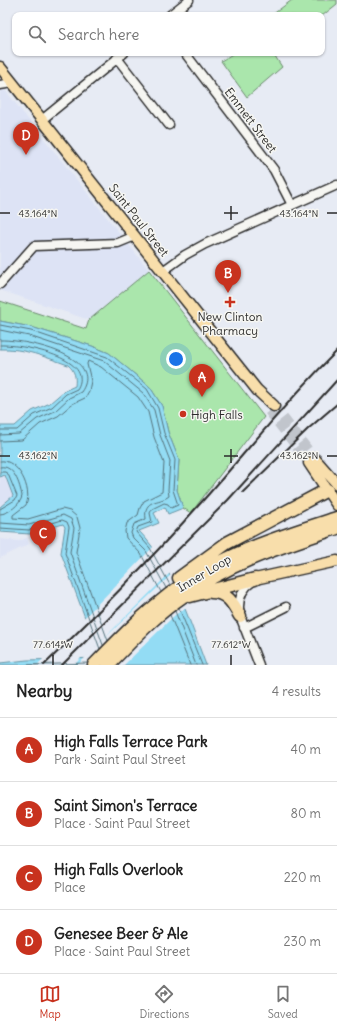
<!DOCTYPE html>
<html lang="en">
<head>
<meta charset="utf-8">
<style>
  body { margin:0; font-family:Delius,sans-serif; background:#f6f6f6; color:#222 }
  .you { position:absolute; left:176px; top:359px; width:14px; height:14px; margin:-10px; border:3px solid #fff; border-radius:50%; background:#1a73e8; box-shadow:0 0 0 6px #1a73e833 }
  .badge { display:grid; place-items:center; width:26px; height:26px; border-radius:50%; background:#c8321e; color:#fff; font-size:13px; font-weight:700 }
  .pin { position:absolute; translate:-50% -33px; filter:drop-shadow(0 1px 2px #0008) }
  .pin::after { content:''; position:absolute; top:21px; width:14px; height:12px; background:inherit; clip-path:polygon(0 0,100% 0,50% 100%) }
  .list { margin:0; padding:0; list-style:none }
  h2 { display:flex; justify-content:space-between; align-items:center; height:52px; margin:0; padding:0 16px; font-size:17px }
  h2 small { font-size:13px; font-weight:400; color:#767676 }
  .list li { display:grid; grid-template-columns:26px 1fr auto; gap:12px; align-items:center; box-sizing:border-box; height:64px; padding:0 16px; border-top:1px solid #e0e0e0 }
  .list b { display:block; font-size:15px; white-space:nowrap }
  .list p { margin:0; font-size:13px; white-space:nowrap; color:#767676 }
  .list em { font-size:13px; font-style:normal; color:#767676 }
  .icon { flex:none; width:22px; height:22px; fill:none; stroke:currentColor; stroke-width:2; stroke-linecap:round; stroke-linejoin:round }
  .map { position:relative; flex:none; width:337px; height:665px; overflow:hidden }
  .search { position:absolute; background:#fff; box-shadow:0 1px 3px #0004; left:12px; right:12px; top:12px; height:44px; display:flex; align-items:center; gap:10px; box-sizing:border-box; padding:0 14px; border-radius:8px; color:#767676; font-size:15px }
  .sheet { height:308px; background:#fff }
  nav { display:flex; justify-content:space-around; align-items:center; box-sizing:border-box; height:56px; border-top:1px solid #e0e0e0; background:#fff; font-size:11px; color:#767676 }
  nav a { display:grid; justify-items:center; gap:2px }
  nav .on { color:#c8321e }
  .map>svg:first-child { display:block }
  .built { fill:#dde3f5 }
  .green { fill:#aae6ac; stroke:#6a886c }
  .water { fill:#93dcf4; stroke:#6995a4 }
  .pier { fill:#e7ebf4 }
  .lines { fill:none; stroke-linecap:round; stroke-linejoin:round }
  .shore { stroke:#55727b; stroke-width:1 }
  .major-tunnel { stroke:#c1c5cc; stroke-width:10; stroke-dasharray:10 5; stroke-linecap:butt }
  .minor-casing { stroke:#2b2b2b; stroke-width:11 }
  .major-casing { stroke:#2b2b2b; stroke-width:13 }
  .highway-casing { stroke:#2b2b2b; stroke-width:15 }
  .minor { stroke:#f6f6f2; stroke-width:8 }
  .major { stroke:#f8deab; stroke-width:10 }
  .highway { stroke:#f8deab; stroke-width:12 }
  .rail { stroke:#2b2b2b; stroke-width:2 }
  .ticks { fill:none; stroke:#2b2b2b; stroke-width:1.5 }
  .poi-dot { fill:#c8321e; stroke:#f6f6f2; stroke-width:1.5 }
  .labels { text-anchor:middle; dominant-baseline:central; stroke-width:3; stroke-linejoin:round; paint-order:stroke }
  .street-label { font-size:12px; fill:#2b2b2b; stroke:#f6f6f2 }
  .poi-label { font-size:12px; fill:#2b2b2b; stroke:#f6f6f2 }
  .ticks-label { font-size:10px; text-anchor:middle; fill:#2b2b2b; stroke:#f6f6f2; stroke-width:3; stroke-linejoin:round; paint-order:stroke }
</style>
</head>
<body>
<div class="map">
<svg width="337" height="665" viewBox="0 0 337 665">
  <rect width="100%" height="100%" fill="#e7ebf4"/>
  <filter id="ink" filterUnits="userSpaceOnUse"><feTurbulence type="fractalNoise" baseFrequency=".025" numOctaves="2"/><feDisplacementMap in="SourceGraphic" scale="8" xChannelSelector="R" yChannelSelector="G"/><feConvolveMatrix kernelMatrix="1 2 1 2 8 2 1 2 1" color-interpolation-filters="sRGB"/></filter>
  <g filter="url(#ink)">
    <path class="built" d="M0,84L149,270L89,320L0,290Z
      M4,475L13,496L0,507V477Z
      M27,538L29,544L0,558V539L19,541Z"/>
    <path class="green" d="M292,0H337V4L322,16L272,15Z
      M234,53H273L282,67L247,97L221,61Z
      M149,270L264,417L191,513L183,508L177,490L179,460L168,432L162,406L150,387L109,353L92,346L31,327L0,321V301L86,329L89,320Z"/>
    <path class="water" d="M0,321L31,327L92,346L109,353L150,387L162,406L168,432L179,460L177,490L183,508L168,514L165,507L154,513L159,523L139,531C173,566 189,620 206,665H0V663L27,660L100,658L61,553L65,527L63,524L30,534L0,532V507L13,496L5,475L0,477V426H15L32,411L50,403L64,391L75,386C76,377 75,371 68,365C45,357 24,348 0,349Z"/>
    <path class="pier" d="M155,545L171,572L93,649L82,620Z
      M172,574L186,608L175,615L124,665H77L86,657L97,656L93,649Z
      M44,658H81L74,665H37Z"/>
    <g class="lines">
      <path class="shore" d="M0,325L31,331L107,357L147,389L158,408L164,433L175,460L173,490L178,505L171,508L168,504L164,503L152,509L150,513L152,522L138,527L136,532L150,548L170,585
        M0,330L29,336L104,361L143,393L154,410L160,435L170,461L168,490L169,496C159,504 143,498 146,519L134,524L131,533L133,538L146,551L166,588
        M0,340C22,339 107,355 81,392L69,398L55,411L37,419L19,434L0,435
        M0,345C19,344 97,357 77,389L66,394L52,407L34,415L17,430H0
        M0,441L22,440L40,424L58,416L72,404L85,398L89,391L91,381L87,364L88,361L101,367L138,397L148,412L154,437L164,463L162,492L144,501L140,508L138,515L127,523L125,531L126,538L141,554L161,592
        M0,461C18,458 33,490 26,505L13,515V518L28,519L62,509L70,511L77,517L80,528L76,552L108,641
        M0,467C14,464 20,485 22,496C21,504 8,514 0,514
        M0,472H5L8,474L17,496L15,500L0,509
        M0,523L29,525L63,515L71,519L74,528L70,552L103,645
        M0,528L29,530L62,520L67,522L69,527L65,553L100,649
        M179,608L202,665
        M175,611L196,665
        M170,615L190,665
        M27,665L88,663"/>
      <path class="major-tunnel" d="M274,406L315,459
        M269,411L300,451"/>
      <g class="minor-casing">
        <path id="minor" d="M170,15L189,0
          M185,53L274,170L292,205
          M117,58L169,125
          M0,85L13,83
          M43,119L124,53
          M163,271L185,255L205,244L337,185
          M0,284L34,246L118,243L135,236
          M253,581C241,589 237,602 240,616L259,665
          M244,628L286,607"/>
      </g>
      <g class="major-casing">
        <path id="major" d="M0,67L257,390L274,406
          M315,459L337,484
          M309,463L337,505
          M255,579L337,561"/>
      </g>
      <g class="highway-casing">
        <path id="highway" d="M179,578L227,543L327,490
          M211,592C227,592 233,603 240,616
          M190,596L255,579
          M94,665C125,633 157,600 194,577C238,549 288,534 337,518
          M108,665C131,642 154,616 182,597C228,563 283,546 337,528"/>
      </g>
      <use href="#minor" class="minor"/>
      <use href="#major" class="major"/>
      <use href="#highway" class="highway"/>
      <path class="rail" d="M243,492L308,429L337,404
        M44,665C97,614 149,561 198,506C244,455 287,400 337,351
        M62,665L228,500L337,380"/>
    </g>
  </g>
  <path class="ticks" d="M231,206V220M0,213H10M224,213H238M327,213H337M231,449V463M0,456H10M224,456H238M327,456H337M53,655V665M231,655V665"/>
  <g class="poi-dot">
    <path d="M228 296h4v4h4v4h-4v4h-4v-4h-4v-4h4z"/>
    <circle cx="183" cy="414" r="4"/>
  </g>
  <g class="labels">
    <g class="street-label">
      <text transform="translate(251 120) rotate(53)">Emmett Street</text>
      <text transform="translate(139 220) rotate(52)">Saint Paul Street</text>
      <text transform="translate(204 573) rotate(-31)">Inner Loop</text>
    </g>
    <g class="poi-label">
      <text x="230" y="316">New Clinton<tspan x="230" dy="14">Pharmacy</tspan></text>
      <text x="191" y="414" text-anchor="start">High Falls</text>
    </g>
  </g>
  <g class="ticks-label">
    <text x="38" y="217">43.164°N</text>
    <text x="299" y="217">43.164°N</text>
    <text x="38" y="459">43.162°N</text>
    <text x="299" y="459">43.162°N</text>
    <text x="53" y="648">77.614°W</text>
    <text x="231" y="648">77.612°W</text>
  </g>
</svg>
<div class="you"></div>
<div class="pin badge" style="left:202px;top:397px">A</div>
<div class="pin badge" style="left:228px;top:293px">B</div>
<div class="pin badge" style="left:43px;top:553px">C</div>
<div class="pin badge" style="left:26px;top:155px">D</div>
<div class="search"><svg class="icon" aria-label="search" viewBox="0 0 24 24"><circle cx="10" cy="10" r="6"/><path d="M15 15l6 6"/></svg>Search here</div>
</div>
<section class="sheet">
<h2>Nearby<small>4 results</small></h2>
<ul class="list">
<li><span class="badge">A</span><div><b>High Falls Terrace Park</b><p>Park · Saint Paul Street</p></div><em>40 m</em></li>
<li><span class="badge">B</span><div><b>Saint Simon's Terrace</b><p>Place · Saint Paul Street</p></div><em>80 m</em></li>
<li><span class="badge">C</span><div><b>High Falls Overlook</b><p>Place</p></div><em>220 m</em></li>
<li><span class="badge">D</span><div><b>Genesee Beer &amp; Ale</b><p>Place · Saint Paul Street</p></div><em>230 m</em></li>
</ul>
</section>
<nav>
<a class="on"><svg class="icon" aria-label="map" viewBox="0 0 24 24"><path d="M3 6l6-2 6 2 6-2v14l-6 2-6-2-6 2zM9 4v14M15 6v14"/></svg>Map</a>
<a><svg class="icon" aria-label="directions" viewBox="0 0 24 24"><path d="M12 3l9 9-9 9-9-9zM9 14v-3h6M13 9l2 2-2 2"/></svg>Directions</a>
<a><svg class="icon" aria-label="saved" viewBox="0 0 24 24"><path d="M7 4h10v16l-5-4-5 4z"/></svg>Saved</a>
</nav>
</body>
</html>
